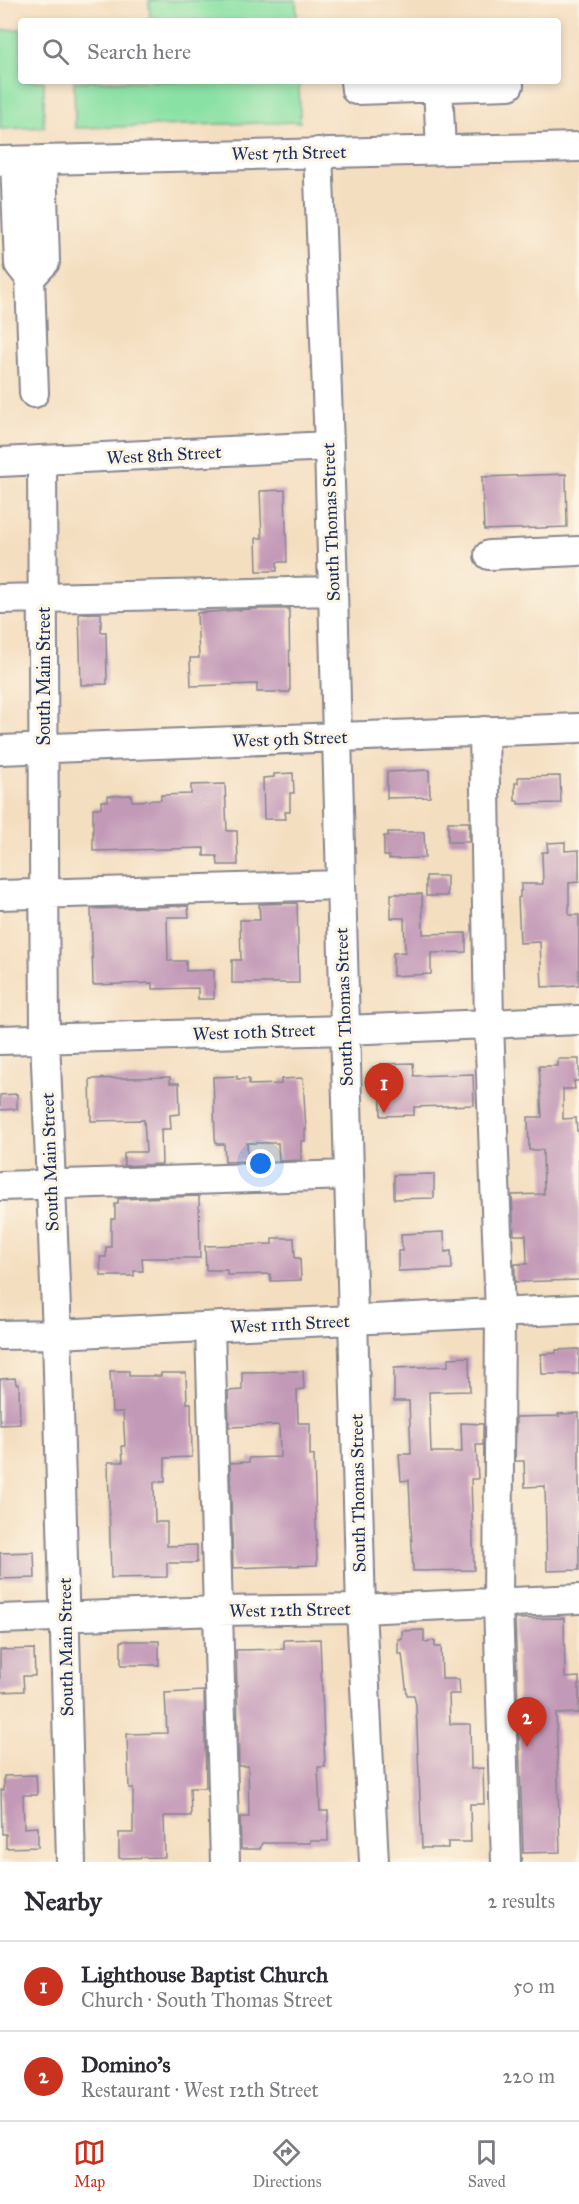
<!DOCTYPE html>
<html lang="en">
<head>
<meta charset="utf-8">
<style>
  body { margin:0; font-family:"IM FELL Great Primer",serif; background:#f7f7f7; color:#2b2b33 }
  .you { position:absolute; left:261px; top:1164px; width:21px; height:21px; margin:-15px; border:4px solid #fff; border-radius:50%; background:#1a73e8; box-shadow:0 0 0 9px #1a73e833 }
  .badge { display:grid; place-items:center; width:39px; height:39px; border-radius:50%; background:#c8321e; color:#fff; font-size:20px; font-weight:700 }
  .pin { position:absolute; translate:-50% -50px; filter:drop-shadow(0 2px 3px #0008) }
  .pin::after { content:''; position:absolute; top:32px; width:21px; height:18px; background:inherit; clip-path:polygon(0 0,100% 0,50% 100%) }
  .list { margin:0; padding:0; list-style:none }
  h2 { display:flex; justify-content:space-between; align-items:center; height:78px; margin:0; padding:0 24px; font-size:26px }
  h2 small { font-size:20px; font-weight:400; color:#7c7c81 }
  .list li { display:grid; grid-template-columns:39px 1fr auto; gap:18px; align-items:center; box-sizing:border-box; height:90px; padding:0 24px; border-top:2px solid #e1e1e2 }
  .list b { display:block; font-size:22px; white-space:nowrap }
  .list p { margin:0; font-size:20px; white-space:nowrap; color:#7c7c81 }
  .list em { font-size:20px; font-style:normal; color:#7c7c81 }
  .icon { flex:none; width:33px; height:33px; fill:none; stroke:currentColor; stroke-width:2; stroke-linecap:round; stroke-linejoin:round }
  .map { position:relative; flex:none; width:579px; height:1862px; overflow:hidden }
  .search { position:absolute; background:#fff; box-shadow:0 3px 9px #0003; left:18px; right:18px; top:18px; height:66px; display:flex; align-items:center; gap:15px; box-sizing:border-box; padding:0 21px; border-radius:6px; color:#7c7c81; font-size:22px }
  .sheet { height:258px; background:#fff }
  nav { display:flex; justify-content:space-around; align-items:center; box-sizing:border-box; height:84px; border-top:2px solid #e1e1e2; background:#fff; font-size:16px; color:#7c7c81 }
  nav a { display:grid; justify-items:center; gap:3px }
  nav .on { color:#c8321e }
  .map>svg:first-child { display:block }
  .green { fill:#8ae1a4; stroke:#528881; stroke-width:1.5 }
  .building { fill:#c299b7 }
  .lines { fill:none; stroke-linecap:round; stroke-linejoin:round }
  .minor-casing { stroke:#88868f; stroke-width:32 }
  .minor { stroke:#fff; stroke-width:28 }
  .labels { text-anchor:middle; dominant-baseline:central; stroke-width:6; stroke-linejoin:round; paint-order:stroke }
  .street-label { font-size:18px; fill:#1b2f5e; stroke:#fcf5e5 }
</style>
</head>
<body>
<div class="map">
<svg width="579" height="1862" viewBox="0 0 579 1862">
  <rect width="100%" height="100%" fill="#fcf5e5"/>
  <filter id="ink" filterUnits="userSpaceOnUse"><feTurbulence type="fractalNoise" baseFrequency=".0167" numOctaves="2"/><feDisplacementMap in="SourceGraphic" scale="12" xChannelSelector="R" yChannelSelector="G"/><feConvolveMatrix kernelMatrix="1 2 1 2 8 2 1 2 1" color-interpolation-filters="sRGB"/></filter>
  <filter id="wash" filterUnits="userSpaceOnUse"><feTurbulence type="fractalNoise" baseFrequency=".008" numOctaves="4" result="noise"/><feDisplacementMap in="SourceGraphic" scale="24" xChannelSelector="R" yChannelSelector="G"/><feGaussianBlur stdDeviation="1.35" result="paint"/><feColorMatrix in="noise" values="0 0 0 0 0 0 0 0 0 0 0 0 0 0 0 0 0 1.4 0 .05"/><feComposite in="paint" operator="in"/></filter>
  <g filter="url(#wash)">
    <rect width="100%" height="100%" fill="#f4dec0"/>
    <path class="green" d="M149,0H296L297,21H150Z
      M21,29V81H44V127L0,129V30Z
      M74,81H299L300,122L75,128Z"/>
    <g id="blocks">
      <path class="building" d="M566,474L567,527L484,530L482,477Z
        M285,490L287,562H277V571H257L256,538H262L260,491Z
        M253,609H289L290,692H257V684L191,686L190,658H199L197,613Z
        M101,613V632H106L107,684L81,685L79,614Z
        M429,770L430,797L387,798V772Z
        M293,773L294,793H290V812H285L286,819H264L263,778L274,777V774Z
        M560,776L561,803L518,804V801H515V783H518V777Z
        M225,784L227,831H237L238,865H218L217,856H204V848L93,851V808H101V801H108V796L131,795L132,801L161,800V795L191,794V785Z
        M448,822H469V842H448Z
        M388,832H424L425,858L389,859V856H384V836H388Z
        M565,842V851L579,850V882L569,883V915H579V985L542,987L540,942L520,943L518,898L520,897V891H521V884H543L542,852H548L547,843Z
        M426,876H447V896H426Z
        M391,894H422L423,934L466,933V952L431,953V974L393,976V953L405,952L404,918H391Z
        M297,903L299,983H232V960H241L240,920H260L259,904Z
        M188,906L189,917H167L168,961H186V971L214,970V999H198V988L152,989V983L93,985L91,909Z
        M558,1059H579V1081H574L575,1089H563V1119L576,1118L577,1131H579V1280L515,1282V1264H527L526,1235H514L512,1195L544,1194L543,1150H529L528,1117H542L539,1066H558Z
        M413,1063L414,1076L473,1074L474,1105L414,1107V1115L381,1116L380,1064Z
        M237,1076V1079H249V1085L281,1084V1079L303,1078L306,1130H305V1141H301V1160L279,1161L278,1143H247L248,1161L225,1162L224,1144H216L215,1137L213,1077Z
        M170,1077V1083H179L180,1114L170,1115L171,1129H161L162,1164L124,1166V1154L127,1152H146L144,1120L91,1121L90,1079Z
        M17,1094V1109L0,1110V1095Z
        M434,1174V1198L394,1199V1175Z
        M199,1196L200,1258H142L143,1271H134V1276H101L100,1257H106V1247H111V1219H115V1204H118V1199Z
        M444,1232L445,1252L451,1251L452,1269L398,1271V1251H402L401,1234Z
        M272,1238H294L295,1258H300L301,1280L271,1281L270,1274L227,1275V1270H206L205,1246L272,1244Z
        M579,1349V1374H542L541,1354L556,1353V1350Z
        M469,1357L470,1391L429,1392L431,1452H462L461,1423L483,1424V1445H476L478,1479H471L474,1570L413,1571L409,1480L401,1481L399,1454H411L409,1401H394V1368L448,1366V1358Z
        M110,1371H129V1376H161V1373H186L187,1403H191L192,1457L165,1458V1482H154L155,1522H167V1546L197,1545V1563H167V1577L111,1578L108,1462H123L122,1446H125L123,1412H112Z
        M303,1371L304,1389L297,1390L298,1423H310V1456L314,1455L317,1565L233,1568L230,1463L249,1462V1458L280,1457L279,1425L229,1427L228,1391L242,1390V1372Z
        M15,1378L16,1384H19L20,1424L0,1425V1379Z
        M579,1413V1570L547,1571L545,1486L525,1487L524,1461H515L516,1417L559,1416L558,1414Z
        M34,1552L35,1578L0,1579V1553Z
        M564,1618L565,1678L579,1677V1713L556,1714L560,1852L523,1853L515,1619Z
        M424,1630V1642L435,1641V1647H441L442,1679H459L460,1694H449L450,1724H470L471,1769L483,1768L484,1804H470L471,1842H448V1848H422L416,1705L414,1695H407L402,1654H398V1639H402V1631Z
        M320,1639L325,1767H318L320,1811H328V1841H310V1843H262L260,1849H241L240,1817H249L248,1766H239L236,1650L284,1649V1640Z
        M121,1641H159V1665H121Z
        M34,1649L35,1676H23L24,1691L0,1692V1650Z
        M204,1691L206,1788H190L191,1816H164L165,1857L119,1858V1833H133V1788H129L127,1734L167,1733L165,1693Z
        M36,1775L37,1795H23L24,1828L38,1827V1847L6,1848V1834H2L1,1790H4V1776Z"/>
    </g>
  </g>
  <g filter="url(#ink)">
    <use href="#blocks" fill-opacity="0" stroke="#88868f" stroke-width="1.5"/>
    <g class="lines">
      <g class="minor-casing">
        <path id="minor" d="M355,81L356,90L509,85V81
          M438,87L441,150
          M318,152L329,446L361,1609L374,1862
          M0,161L579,147
          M15,161L19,264L30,278L34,393
          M30,278L45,262L42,160
          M42,461L45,1038L57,1334L71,1862
          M0,462L329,446
          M489,555L579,551
          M0,599L333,591
          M484,731L489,1024L500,1313L498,1603L506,1862
          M0,750L579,728
          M0,895L341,885
          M0,1040L345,1030L579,1020
          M0,1186L349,1175
          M210,1327L225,1862
          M0,1335L57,1334L579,1309
          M0,1619L217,1611L361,1609L579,1599"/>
      </g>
      <use href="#minor" class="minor"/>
    </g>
  </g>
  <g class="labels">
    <g class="street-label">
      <text transform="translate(289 153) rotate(-1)">West 7th Street</text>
      <text transform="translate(164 455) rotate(-3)">West 8th Street</text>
      <text transform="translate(331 522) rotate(-92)">South Thomas Street</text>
      <text transform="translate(44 676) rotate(-90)">South Main Street</text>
      <text transform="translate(290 739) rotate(-2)">West 9th Street</text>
      <text transform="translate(344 1007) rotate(-92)">South Thomas Street</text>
      <text transform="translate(254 1032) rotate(-2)">West 10th Street</text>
      <text transform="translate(50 1162) rotate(-92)">South Main Street</text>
      <text transform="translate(290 1324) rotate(-3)">West 11th Street</text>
      <text transform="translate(358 1493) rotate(-91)">South Thomas Street</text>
      <text transform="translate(290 1610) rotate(-1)">West 12th Street</text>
      <text transform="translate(66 1647) rotate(-91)">South Main Street</text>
    </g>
  </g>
</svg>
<div class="you"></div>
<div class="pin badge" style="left:384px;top:1113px">1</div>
<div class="pin badge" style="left:527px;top:1747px">2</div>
<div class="search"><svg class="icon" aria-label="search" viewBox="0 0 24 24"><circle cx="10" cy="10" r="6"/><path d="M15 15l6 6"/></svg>Search here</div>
</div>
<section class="sheet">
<h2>Nearby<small>2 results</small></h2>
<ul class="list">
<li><span class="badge">1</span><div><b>Lighthouse Baptist Church</b><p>Church · South Thomas Street</p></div><em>50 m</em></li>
<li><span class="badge">2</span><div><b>Domino's</b><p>Restaurant · West 12th Street</p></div><em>220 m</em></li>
</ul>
</section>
<nav>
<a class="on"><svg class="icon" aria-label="map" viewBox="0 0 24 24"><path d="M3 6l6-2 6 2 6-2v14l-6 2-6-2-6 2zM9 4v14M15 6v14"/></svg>Map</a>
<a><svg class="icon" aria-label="directions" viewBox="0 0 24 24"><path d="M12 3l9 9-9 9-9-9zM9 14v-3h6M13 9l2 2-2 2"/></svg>Directions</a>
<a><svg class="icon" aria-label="saved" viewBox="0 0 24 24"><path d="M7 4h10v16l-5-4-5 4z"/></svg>Saved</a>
</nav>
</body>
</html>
